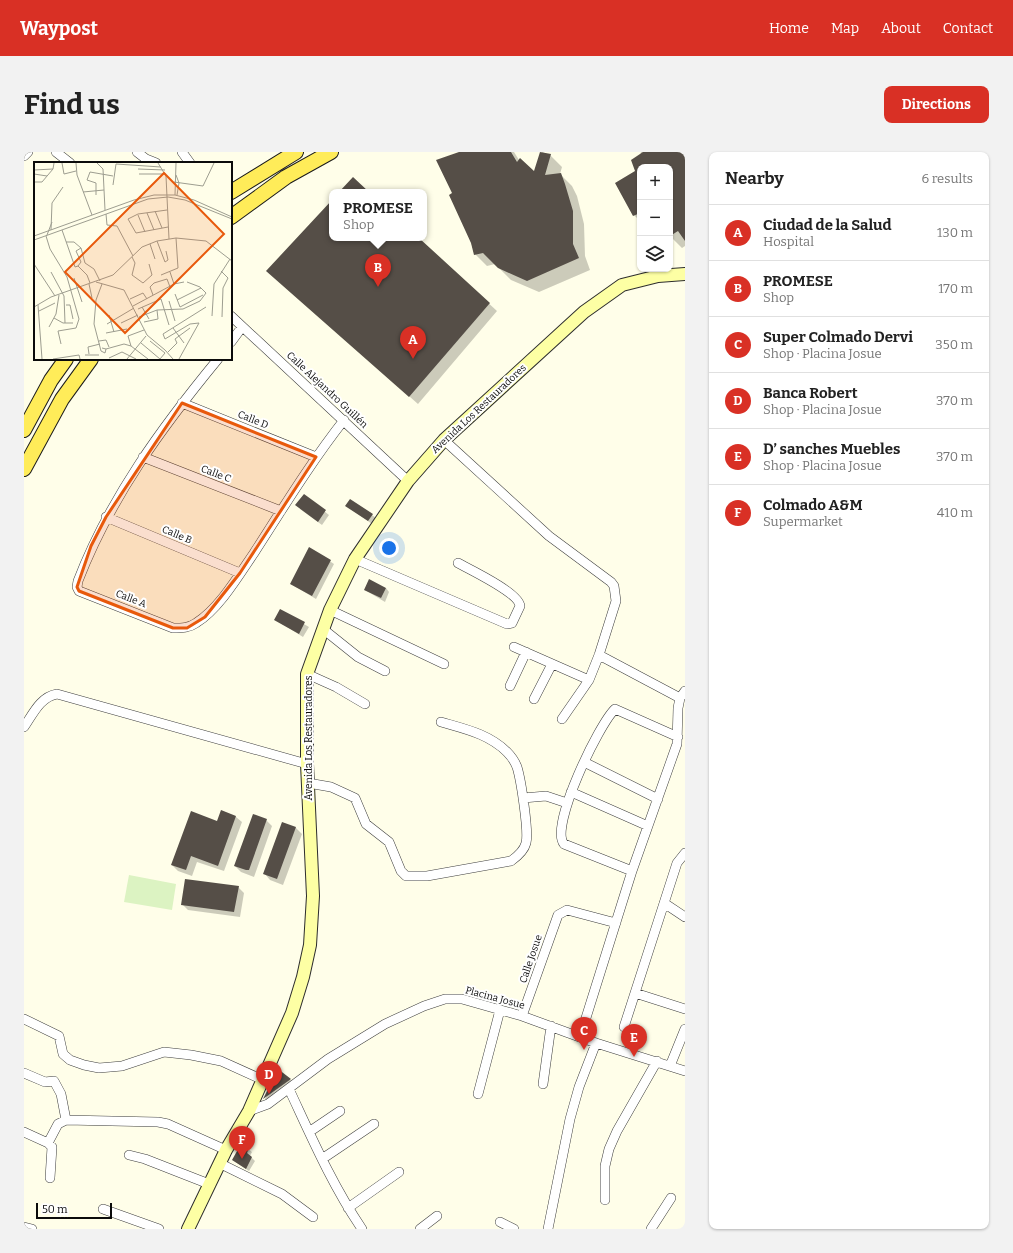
<!DOCTYPE html>
<html lang="en">
<head>
<meta charset="utf-8">
<style>
  body { margin:0; font-family:Bitter,serif; background:#f2f2f2; color:#222 }
  .controls { position:absolute; right:12px; top:12px; display:grid; overflow:hidden; border-radius:8px; box-shadow:0 1px 3px #0004 }
  .controls button { width:36px; height:36px; display:grid; place-items:center; padding:0; border:0; border-bottom:1px solid #e0e0e0; background:#fff; color:#222; font:20px sans-serif }
  .scale { position:absolute; left:12px; bottom:10px; width:76px; box-sizing:border-box; padding-left:4px; border:2px solid #0b0b0b; border-top:0; font-size:11px; line-height:14px; white-space:nowrap; color:#0b0b0b; -webkit-text-stroke:3px #fff; paint-order:stroke }
  .you { position:absolute; left:365px; top:396px; width:14px; height:14px; margin:-10px; border:3px solid #fff; border-radius:50%; background:#1a73e8; box-shadow:0 0 0 6px #1a73e833 }
  .badge { display:grid; place-items:center; width:26px; height:26px; border-radius:50%; background:#d93025; color:#fff; font-size:13px; font-weight:700 }
  .pin { position:absolute; translate:-50% -33px; filter:drop-shadow(0 1px 2px #0008) }
  .pin::after { content:''; position:absolute; top:21px; width:14px; height:12px; background:inherit; clip-path:polygon(0 0,100% 0,50% 100%) }
  .popup { position:absolute; left:305px; top:37px; width:98px; height:52px; box-sizing:border-box; display:grid; place-content:center; border-radius:8px; background:#fff; filter:drop-shadow(0 1px 3px #0005); font-size:13px; white-space:nowrap; color:#767676 }
  .popup b { font-size:15px; color:#222 }
  .popup::after { content:''; position:absolute; left:50%; top:100%; margin-left:-8px; border:8px solid transparent; border-top-color:#fff }
  .list { margin:0; padding:0; list-style:none }
  h2 { display:flex; justify-content:space-between; align-items:center; height:52px; margin:0; padding:0 16px; font-size:17px }
  h2 small { font-size:13px; font-weight:400; color:#767676 }
  .list li { display:grid; grid-template-columns:26px 1fr auto; gap:12px; align-items:center; box-sizing:border-box; height:56px; padding:0 16px; border-top:1px solid #e0e0e0 }
  .list b { display:block; font-size:15px; white-space:nowrap }
  .list p { margin:0; font-size:13px; white-space:nowrap; color:#767676 }
  .list em { font-size:13px; font-style:normal; color:#767676 }
  .icon { flex:none; width:22px; height:22px; fill:none; stroke:currentColor; stroke-width:2; stroke-linecap:round; stroke-linejoin:round }
  .map { position:relative; flex:none; width:661px; height:1077px; overflow:hidden; border-radius:8px }
  header { display:flex; align-items:center; gap:24px; box-sizing:border-box; height:56px; padding:0 20px; background:#d93025; color:#fff }
  header strong { font-size:19px }
  nav { display:flex; gap:22px; margin-inline-start:auto; font-size:14px }
  .intro { display:flex; align-items:center; justify-content:space-between; box-sizing:border-box; height:96px; padding:0 24px }
  h1 { margin:0; font-size:28px }
  .button { padding:10px 18px; border-radius:8px; background:#d93025; color:#fff; font-size:14px; font-weight:700 }
  main { display:flex; gap:24px; padding:0 24px }
  aside { flex:1; background:#fff; border-radius:8px; box-shadow:0 1px 3px #0004 }
  .map>svg:first-child { display:block }
  .pitch { fill:#dcf3c2 }
  .shadow { fill:#0003 }
  .building { fill:#554e47 }
  .lines { fill:none; stroke-linecap:round; stroke-linejoin:round }
  .street-casing { stroke:#3e3e3e; stroke-width:10 }
  .secondary-casing { stroke:#2d2d2d; stroke-width:14 }
  .primary-casing { stroke:#1c1c1c; stroke-width:16 }
  .street { stroke:#fff; stroke-width:9 }
  .secondary { stroke:#fdffa4; stroke-width:12 }
  .primary { stroke:#ffec59; stroke-width:14 }
  .marked { fill:#e8590c; fill-opacity:0.2; stroke:#e8590c; stroke-width:3; stroke-linejoin:round }
  .labels { text-anchor:middle; dominant-baseline:central; stroke-width:4; stroke-linejoin:round; paint-order:stroke }
  .street-label { font-size:10px; fill:#0b0b0b; stroke:#fff }
  .inset-road { fill:none; stroke:#9d9d90; stroke-width:1 }
  .view { fill:#e8590c; fill-opacity:0.15; stroke:#e8590c; stroke-width:2 }
  .inset-edge { fill:none; stroke:#0b0b0b; stroke-width:2 }
</style>
</head>
<body>
<header>
<strong>Waypost</strong>
<nav><a>Home</a><a>Map</a><a>About</a><a>Contact</a></nav>
</header>
<div class="intro"><h1>Find us</h1><a class="button">Directions</a></div>
<main>
<div class="map">
<svg width="661" height="1077" viewBox="0 0 661 1077">
  <rect width="100%" height="100%" fill="#fffee9"/>
  <path class="pitch" d="M105,723L152,732L148,758L100,750Z"/>
  <path class="shadow" d="M438,0H490L495,8L511,21L518,0L526,3L538,15L536,22L548,34L553,44L560,72L561,104L566,118L515,140L487,128L471,112L463,114L451,102L430,42Z
    M617,0H661V94L658,96L646,84V15H616V69L610,63L612,20Z
    M308,49V86H394L473,159L394,252L251,126Z
    M280,343L305,363L298,373L276,357Z
    M323,354L348,363L352,366L348,372Z
    M286,396L310,412L292,447L267,432Z
    M362,436L365,440L361,450L341,438Z
    M256,458L285,475L279,485L252,468Z
    M198,660L212,665L218,670L200,719L173,710L168,724L154,719L148,713L194,670Z
    M242,668L248,674L230,725L217,720L211,714Z
    M259,671L272,676L278,682L259,733L246,728L241,722Z
    M214,735L220,741L216,765L164,758L158,752Z
    M255,919L270,931L244,950L241,947Z
    M218,993L228,1000L226,1004L231,1009L225,1019L209,1008Z"/>
  <path class="building" d="M435,0H487L493,10L496,6L510,19L516,0L527,2L521,23L537,21L541,32L549,59V92L555,106L503,129L474,116L459,101L450,103L447,91L425,43L428,41L412,8Z
    M619,0H661V89L654,79L646,84V15H616V61L609,64L591,31L611,19L607,8Z
    M329,25L345,40H315Z
    M308,48V86H395L466,151L385,245L242,119Z
    M280,342L302,358L294,370L271,353Z
    M326,347L349,362L344,369L321,354Z
    M285,395L307,408L288,444L266,432Z
    M345,427L362,436L357,446L340,438Z
    M256,457L281,470L275,482L250,468Z
    M197,658L212,664L194,714L167,704L162,718L147,713L167,659L193,669Z
    M229,662L243,667L225,718H222L210,714Z
    M258,670L272,675L253,727L239,722Z
    M161,727L215,734L210,760L157,753Z
    M254,917L267,927L239,947Z
    M217,992L225,996L223,1001L228,1005L222,1017L208,1008Z"/>
  <g class="lines">
    <g class="street-casing">
      <path id="street" d="M32,0L46,11
        M113,0L122,7L132,11
        M158,0L166,11
        M0,4L4,0
        M207,164L384,329
        M207,190L218,175
        M194,207C138,275 86,346 54,429L53,435L55,439L149,476C158,476 165,476 172,471C195,457 215,423 230,401C259,356 287,310 320,268
        M158,251L292,305
        M420,288L525,384L587,430L590,434L592,449L575,503L565,528L538,567
        M119,305L257,359
        M82,365L216,421
        M331,407L483,472L488,471L496,454C495,441 447,418 434,411
        M306,458L420,512
        M299,477L334,505L361,519
        M490,495L565,528
        M575,503L656,546
        M283,522L312,535L341,552
        M486,534L502,500
        M510,547L528,512
        M0,575C9,562 16,545 33,542L283,612
        M560,610L634,647
        M284,631L307,635L331,646L342,672L365,690L377,719L382,724H403L487,709C494,704 500,699 502,691C505,680 497,628 493,615C491,610 487,604 483,600C465,582 441,577 417,570
        M547,640L624,674
        M499,646L522,644L543,651
        M608,719L540,692C525,675 575,572 591,557L654,585
        M640,751L661,765
        M611,841L661,857
        M498,864L534,763L543,758L592,771
        M0,867L35,884L39,902L46,908L60,913L75,916L98,914L140,900L167,903L197,909L239,928
        M600,875L653,711L661,701
        M556,885L608,719L653,592L654,556L656,546L661,539
        M646,914L661,877
        M0,921L21,930L30,929L37,942L42,968
        M519,932L527,874
        M265,937C287,984 308,1033 338,1077
        M454,942L476,858
        M225,959L244,952L304,907L361,872L400,854L421,847H438L498,864L572,891L661,919
        M0,980L24,991L34,972L42,968L134,970L144,972L202,998
        M285,980L316,959
        M24,991L28,995L26,1026
        M105,1003L121,1007L185,1032
        M298,1007L350,972
        M195,1011L258,1042L289,1065
        M581,1048V1014L585,997L593,979L633,909
        M324,1056L375,1020
        M79,1057L135,1077
        M476,1070L490,1077
        M0,1075L8,1077
        M396,1077L413,1064
        M524,1077L546,967L555,935L572,891
        M627,1077L647,1046"/>
    </g>
    <g class="secondary-casing">
      <path id="secondary" d="M164,1077L202,998L225,959L268,861L279,825L286,793L289,744L283,612V522L306,458L331,407L384,329L420,288L560,160L598,133L634,124L661,122"/>
    </g>
    <g class="primary-casing">
      <path id="primary" d="M207,40L272,0
        M207,65L262,25L307,0
        M0,278L27,228L42,207
        M0,317L38,247L67,207"/>
    </g>
    <use href="#street" class="street"/>
    <use href="#secondary" class="secondary"/>
    <use href="#primary" class="primary"/>
  </g>
  <path class="marked" d="M158,251L292,305L216,421L181,465L163,476H149L55,439L53,435L67,394L82,365Z"/>
  <g class="labels">
    <g class="street-label">
      <text transform="translate(303 238) rotate(43)">Calle Alejandro Guillén</text>
      <text transform="translate(455 257) rotate(-43)">Avenida Los Restauradores</text>
      <text transform="translate(229 268) rotate(22)">Calle D</text>
      <text transform="translate(192 322) rotate(21)">Calle C</text>
      <text transform="translate(153 383) rotate(23)">Calle B</text>
      <text transform="translate(107 447) rotate(21)">Calle A</text>
      <text transform="translate(285 586) rotate(-90)">Avenida Los Restauradores</text>
      <text transform="translate(507 807) rotate(-71)">Calle Josue</text>
      <text transform="translate(471 846) rotate(15)">Placina Josue</text>
    </g>
  </g>
  <g transform="translate(10 10)">
    <rect width="198" height="198" fill="#fffee9"/>
    <path class="inset-road" d="M28,1L30,12L42,9M42,1L43,13L58,53M63,1L69,7L71,48M124,1L132,14L135,77M104,7L131,8M0,8L19,7L20,1M0,12L13,14M105,12H132M142,13L145,21L143,33M0,20H8L19,7M140,20L169,24L180,1M79,23L82,2L127,5M49,30L70,28M62,33V21L53,18L56,10L79,14M141,33L142,1M133,48L104,52L94,57L102,71L134,65M121,49L128,66M113,51L120,68M72,52L73,63L83,64L99,94M104,53L111,70M17,68L18,41L29,25M28,68L41,105L44,104L53,113L56,121M13,73L18,60M0,74L100,38L120,33H141L160,38L198,55M12,74L16,87L33,115L45,157L42,166L24,169L27,182M0,78L114,37L134,35L151,38L198,57M123,79L131,100L134,98L132,89M32,80H40L47,86L51,101L60,107L66,119M116,82L121,97M98,95L101,101L98,113L109,121L118,113L115,102M0,102L21,134M44,104L47,100L42,89L47,86M187,109L194,116L189,126L188,155M17,110L30,134L31,161M136,110L140,122M127,113L144,106L142,76M40,116L48,140M62,120L90,128L113,173L131,188L139,197M55,122L58,136M68,122L62,138L60,162L67,189L71,191L72,187L68,186M141,132L146,145M119,133L116,125L120,121L133,117L136,125M96,137L109,131L113,137M143,138L167,126M135,139L141,159M4,143L8,197M32,143H36L39,157M99,144L140,122L150,120M0,145L17,135L79,113L108,85L123,79L142,76L172,79L198,99M108,145L115,157M146,145L169,133M104,147L127,137L135,163M5,149L21,141M75,153L80,170M178,154L180,122L196,97M105,155L123,148L149,147L166,139L172,131L166,125L153,120M20,156L29,161H39M110,160L124,157L123,148M87,161L104,153M73,162L100,146M15,165L22,152L25,133M139,166L150,181M110,168L94,174L97,184L114,197M72,171L93,167M65,179L72,178L75,185M116,179L131,191L126,197M107,181L126,197M72,187L90,182L97,184M134,190L143,181L141,177L156,166M55,192L54,185L66,182M51,193H65M75,196L88,190L102,197M19,197L45,193L46,197M93,197L112,174M145,197L165,161L156,162L131,177L129,172L172,145"/>
    <path class="view" d="M130,11L190,72L91,171L31,110Z"/>
    <rect width="198" height="198" class="inset-edge"/>
  </g>
</svg>
<div class="controls">
<button>+</button>
<button>−</button>
<button><svg class="icon" aria-label="layers" viewBox="0 0 24 24"><path d="M12 4l9 5-9 5-9-5zM3 14l9 5 9-5"/></svg></button>
</div>
<div class="scale">50 m</div>
<div class="you"></div>
<div class="pin badge" style="left:389px;top:207px">A</div>
<div class="pin badge" style="left:354px;top:135px">B</div>
<div class="popup"><b>PROMESE</b>Shop</div>
<div class="pin badge" style="left:560px;top:898px">C</div>
<div class="pin badge" style="left:245px;top:942px">D</div>
<div class="pin badge" style="left:610px;top:905px">E</div>
<div class="pin badge" style="left:218px;top:1007px">F</div>
</div>
<aside>
<h2>Nearby<small>6 results</small></h2>
<ul class="list">
<li><span class="badge">A</span><div><b>Ciudad de la Salud</b><p>Hospital</p></div><em>130 m</em></li>
<li><span class="badge">B</span><div><b>PROMESE</b><p>Shop</p></div><em>170 m</em></li>
<li><span class="badge">C</span><div><b>Super Colmado Dervi</b><p>Shop · Placina Josue</p></div><em>350 m</em></li>
<li><span class="badge">D</span><div><b>Banca Robert</b><p>Shop · Placina Josue</p></div><em>370 m</em></li>
<li><span class="badge">E</span><div><b>D’ sanches Muebles</b><p>Shop · Placina Josue</p></div><em>370 m</em></li>
<li><span class="badge">F</span><div><b>Colmado A&amp;M</b><p>Supermarket</p></div><em>410 m</em></li>
</ul>
</aside>
</main>
</body>
</html>
